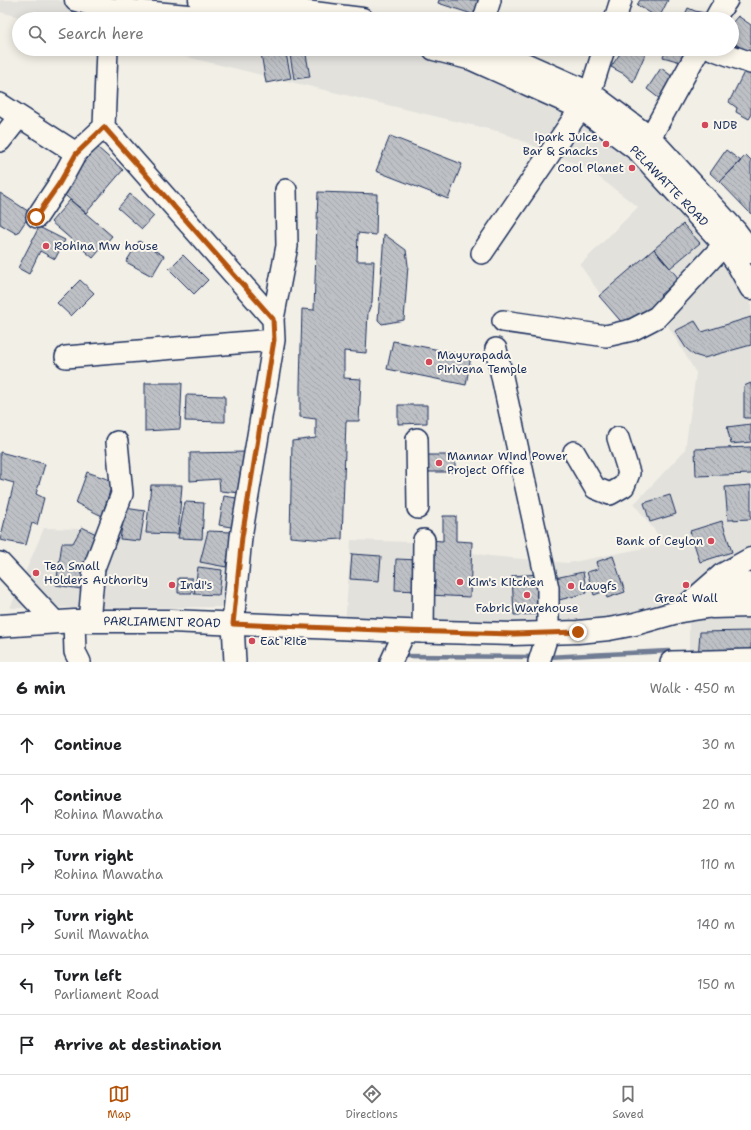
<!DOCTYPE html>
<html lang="en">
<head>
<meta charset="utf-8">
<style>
  body { margin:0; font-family:"Shantell Sans",sans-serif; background:#f6f6f6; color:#202124 }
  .stop { position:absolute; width:12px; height:12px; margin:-9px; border:3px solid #b45309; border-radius:50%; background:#fff }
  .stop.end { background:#b45309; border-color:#fff; box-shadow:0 1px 4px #0008 }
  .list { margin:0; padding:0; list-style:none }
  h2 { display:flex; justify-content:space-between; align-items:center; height:52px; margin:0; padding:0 16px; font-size:17px }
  h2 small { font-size:13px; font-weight:400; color:#757577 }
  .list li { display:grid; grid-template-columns:26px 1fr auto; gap:12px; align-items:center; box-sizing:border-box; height:60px; padding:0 16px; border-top:1px solid #e0e0e0 }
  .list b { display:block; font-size:15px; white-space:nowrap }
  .list p { margin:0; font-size:13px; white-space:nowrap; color:#757577 }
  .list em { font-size:13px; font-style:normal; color:#757577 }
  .icon { flex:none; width:22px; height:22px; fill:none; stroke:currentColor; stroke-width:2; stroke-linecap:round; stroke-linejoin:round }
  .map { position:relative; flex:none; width:751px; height:662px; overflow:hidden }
  .search { position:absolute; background:#fff; box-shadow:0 2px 10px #0003; left:12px; right:12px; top:12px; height:44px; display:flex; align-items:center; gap:10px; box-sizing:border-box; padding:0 14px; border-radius:22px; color:#757577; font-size:15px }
  .sheet { height:412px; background:#fff }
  nav { display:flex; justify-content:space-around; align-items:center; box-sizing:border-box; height:56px; border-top:1px solid #e0e0e0; background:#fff; font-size:11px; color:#757577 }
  nav a { display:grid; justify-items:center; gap:2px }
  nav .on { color:#b45309 }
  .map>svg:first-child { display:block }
  .built { fill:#e2e1dc }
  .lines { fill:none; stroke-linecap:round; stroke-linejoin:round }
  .stream { stroke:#707b93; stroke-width:4.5 }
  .building { fill:url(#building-back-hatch); stroke:#1b2f5e }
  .minor-casing { stroke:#1b2f5e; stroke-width:24 }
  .major-casing { stroke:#1b2f5e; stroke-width:25 }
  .minor { stroke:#fbf7ec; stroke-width:21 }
  .major { stroke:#fbf7ec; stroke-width:22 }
  .route { stroke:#b45309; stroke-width:5 }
  .poi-dot { fill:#d1495b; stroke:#fbf7ec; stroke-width:1.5 }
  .labels { text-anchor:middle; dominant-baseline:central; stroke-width:4; stroke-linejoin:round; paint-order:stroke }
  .poi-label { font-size:12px; fill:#1b2f5e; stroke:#fbf7ec; text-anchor:start }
  .street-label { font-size:12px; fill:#1b2f5e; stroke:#fbf7ec }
</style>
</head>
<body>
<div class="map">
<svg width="751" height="662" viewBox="0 0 751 662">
  <defs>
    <pattern id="building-back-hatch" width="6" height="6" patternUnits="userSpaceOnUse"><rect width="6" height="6" fill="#bdc0c4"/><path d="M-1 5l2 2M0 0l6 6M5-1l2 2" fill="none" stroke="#a2a5ab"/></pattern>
  </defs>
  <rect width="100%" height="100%" fill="#f2efe6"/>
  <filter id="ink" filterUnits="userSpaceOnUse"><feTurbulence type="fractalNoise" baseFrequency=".025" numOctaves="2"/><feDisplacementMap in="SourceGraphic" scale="8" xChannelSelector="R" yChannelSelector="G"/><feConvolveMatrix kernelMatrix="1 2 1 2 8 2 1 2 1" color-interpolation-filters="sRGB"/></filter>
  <g filter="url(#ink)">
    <path class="built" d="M0,0H57L108,13L162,19H27L0,12Z
      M153,49H417L470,63L518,84L636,154L721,247L751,295V555L680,608L632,622L345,625L351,540L411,542L490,556L568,563L665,544L634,504L685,450L696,373L666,322L632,340L580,265L638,207L588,169L501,132Z
      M44,528L237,533L230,607L10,608Z
      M751,609V662H689V612Z"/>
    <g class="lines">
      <path class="stream" d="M403,656L534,657
        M547,657L669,651"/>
    </g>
    <path class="building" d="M439,0H485L481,17L438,3Z
      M640,0H668L659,18L637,5Z
      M688,8L695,11L705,13L702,19H683Z
      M738,16L751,25V57L735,43L734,48L732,47V23Z
      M285,49L291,78L266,83L261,53Z
      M289,49H305L310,77L294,79Z
      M623,49H643L647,50L633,82L624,74L611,67Z
      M667,49H689L684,63L663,57Z
      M661,68L677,80L665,103L647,89Z
      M744,72L751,75V116L749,119L736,112L737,108L729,102Z
      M390,136L462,164L448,199L376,171Z
      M97,147L123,170L86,213L60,191Z
      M726,150L741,161L720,182L710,173Z
      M746,155L751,160V214L720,182Z
      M318,192L377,194L376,235L358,233L357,261H374L372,302L368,312L366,353L344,351V378L361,379L359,421H346L342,539L326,540L290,537L292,441L316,438V419L300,417V386L302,309L314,310Z
      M0,193L31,213L17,234L0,224Z
      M130,194L154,216L142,229L118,208Z
      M70,200L112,236L93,258L51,222Z
      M683,224L700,243L670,268L654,249Z
      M39,227L65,240L55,259L40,251L29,274L18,268Z
      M384,234L406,250L408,265L404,320L382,324L378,320Z
      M139,241L164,256L152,276L126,262Z
      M654,249L679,279L660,295L665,301L646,317L642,312L625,326L599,296Z
      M183,255L208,280L194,294L169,269Z
      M80,280L94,293L71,316L57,303Z
      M751,317V345L704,358L694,355L686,348L675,331L695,321L702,332Z
      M393,341L471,356L466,385L387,369Z
      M145,383H182L180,429L145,431Z
      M751,383V418H744V386Z
      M186,395L225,396V422L185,421Z
      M398,405H427V423L398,424Z
      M751,424V442L731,444L727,427Z
      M751,447V474L696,476L695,449Z
      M0,452L45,464L36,494L44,498L37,525L32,523L26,545L0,540L14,483L0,479Z
      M246,452L241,493L220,491L219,479L190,481V453Z
      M423,455H455V472H423Z
      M87,472L113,481L102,516L76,503Z
      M151,485H182L178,534L146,533Z
      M751,485V519L728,520L725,487Z
      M670,495L676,514L650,522L644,503Z
      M224,496L243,499L237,528L219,525Z
      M185,502L204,503L202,539L178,538Z
      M125,508L145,511L140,541L120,539Z
      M443,516H456V541L472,542L470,597L428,595L429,540L443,541Z
      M722,521L732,552L700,562L690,531Z
      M82,527L102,537L87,590L56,585L62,543H73Z
      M208,531L232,532L226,567L200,562Z
      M352,554L381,556L379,581L350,579Z
      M613,556L625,592L607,598L605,591L594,595L587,572L598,569L596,562Z
      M396,559L419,560L418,591L395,590Z
      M198,567L222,570L219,595L194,594Z
      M583,572L587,593L559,600L555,578Z
      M539,574L541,614L514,615L512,576Z
      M178,578H192V593H178Z
      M751,629V657L698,658L700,632L750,631Z"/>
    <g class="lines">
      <g class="minor-casing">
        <path id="minor" d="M484,19L490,0
          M615,19L621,0
          M715,19L720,10L727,0
          M107,49L104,127L273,319
          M712,49L751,63
          M590,93L604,49
          M0,104L76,153L104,127
          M0,141L19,117
          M639,151L650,138L699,49
          M37,217L59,184L76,153
          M482,253L581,108
          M503,321L606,336L632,330L657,317L736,232
          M496,349L548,588V633L539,662
          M66,357L274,340
          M417,439L418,508
          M574,452L595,488L610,494L624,486L629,473L618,438
          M0,563L55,622
          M74,621L75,652L80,662
          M89,621L94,568L122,494L117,442
          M423,632L424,540
          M235,662L233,624L241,537L274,340L273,319L287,246L286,190
          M391,662L405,631
          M671,662L751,660"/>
      </g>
      <g class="major-casing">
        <path id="major" d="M76,0L109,9L222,19
          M200,0L233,3L362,19
          M434,49L472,59L581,108L639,151L724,244L737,263L751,288
          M491,49L590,93L650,138L736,232L751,252
          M712,607L751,606
          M682,610L722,575L751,559
          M0,626L74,621H170L405,631L513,634L578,632L609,629L635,624L681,611L707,607L751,584"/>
      </g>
      <use href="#minor" class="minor"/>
      <use href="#major" class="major"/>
    </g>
  </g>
  <g class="lines" filter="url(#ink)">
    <path class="route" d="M36,217L59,184L76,154L104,127L273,319L274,340L242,537L233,624L405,631L513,634L578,632"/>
  </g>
  <g class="poi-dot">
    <circle cx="705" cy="125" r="4"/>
    <circle cx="606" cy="144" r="4"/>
    <circle cx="632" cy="168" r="4"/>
    <circle cx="46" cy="246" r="4"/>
    <circle cx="429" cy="362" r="4"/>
    <circle cx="439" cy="463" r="4"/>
    <circle cx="711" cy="541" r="4"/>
    <circle cx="36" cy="573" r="4"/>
    <circle cx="460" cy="582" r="4"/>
    <circle cx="172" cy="585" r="4"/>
    <circle cx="686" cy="585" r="4"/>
    <circle cx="571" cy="586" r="4"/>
    <circle cx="527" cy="595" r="4"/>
    <circle cx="252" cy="641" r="4"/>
  </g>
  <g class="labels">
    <g class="poi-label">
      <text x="713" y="125">NDB</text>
      <text x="598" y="137" text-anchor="end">ipark Juice<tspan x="598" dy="14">Bar &amp; Snacks</tspan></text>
      <text x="624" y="168" text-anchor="end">Cool Planet</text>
      <text x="54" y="246">Rohina Mw house</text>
      <text x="437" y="355">Mayurapada<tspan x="437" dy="14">Pirivena Temple</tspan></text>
      <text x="447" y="456">Mannar Wind Power<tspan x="447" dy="14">Project Office</tspan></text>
      <text x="703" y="541" text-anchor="end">Bank of Ceylon</text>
      <text x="44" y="566">Tea Small<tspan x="44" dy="14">Holders Authority</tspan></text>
      <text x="468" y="582">Kim's Kitchen</text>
      <text x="180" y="585">Indi's</text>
      <text x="579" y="586">Laugfs</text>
      <text x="686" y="598" text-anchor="middle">Great Wall</text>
      <text x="527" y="608" text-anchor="middle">Fabric Warehouse</text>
      <text x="260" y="641">Eat Rite</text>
    </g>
    <g class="street-label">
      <text transform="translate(669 186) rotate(46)">PELAWATTE ROAD</text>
      <text transform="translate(162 622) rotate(1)">PARLIAMENT ROAD</text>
    </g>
  </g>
</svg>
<div class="stop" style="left:36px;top:217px"></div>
<div class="stop end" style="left:578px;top:632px"></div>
<div class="search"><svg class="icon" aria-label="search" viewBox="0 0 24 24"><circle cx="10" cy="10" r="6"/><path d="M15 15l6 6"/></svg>Search here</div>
</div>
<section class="sheet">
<h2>6 min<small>Walk · 450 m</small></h2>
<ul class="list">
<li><svg class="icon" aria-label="ahead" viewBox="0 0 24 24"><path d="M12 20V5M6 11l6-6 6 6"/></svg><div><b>Continue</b></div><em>30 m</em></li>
<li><svg class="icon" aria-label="ahead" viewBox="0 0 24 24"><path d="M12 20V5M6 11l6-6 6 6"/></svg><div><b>Continue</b><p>Rohina Mawatha</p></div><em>20 m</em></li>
<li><svg class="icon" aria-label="right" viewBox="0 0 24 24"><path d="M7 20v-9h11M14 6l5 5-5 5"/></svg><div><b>Turn right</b><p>Rohina Mawatha</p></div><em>110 m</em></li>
<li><svg class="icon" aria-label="right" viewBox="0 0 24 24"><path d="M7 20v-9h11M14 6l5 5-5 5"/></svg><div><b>Turn right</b><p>Sunil Mawatha</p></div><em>140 m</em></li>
<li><svg class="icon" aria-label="left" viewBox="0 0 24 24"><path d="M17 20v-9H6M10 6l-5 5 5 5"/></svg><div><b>Turn left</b><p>Parliament Road</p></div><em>150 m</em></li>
<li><svg class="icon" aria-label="arrive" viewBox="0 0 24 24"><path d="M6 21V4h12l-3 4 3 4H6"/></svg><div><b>Arrive at destination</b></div></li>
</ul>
</section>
<nav>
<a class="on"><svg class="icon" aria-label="map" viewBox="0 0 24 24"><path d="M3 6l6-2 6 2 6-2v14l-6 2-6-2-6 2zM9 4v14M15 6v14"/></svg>Map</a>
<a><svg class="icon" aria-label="directions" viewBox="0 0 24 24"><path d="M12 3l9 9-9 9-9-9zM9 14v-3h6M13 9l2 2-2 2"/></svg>Directions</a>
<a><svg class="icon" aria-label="saved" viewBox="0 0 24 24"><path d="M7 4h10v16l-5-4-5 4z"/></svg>Saved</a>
</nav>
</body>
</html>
